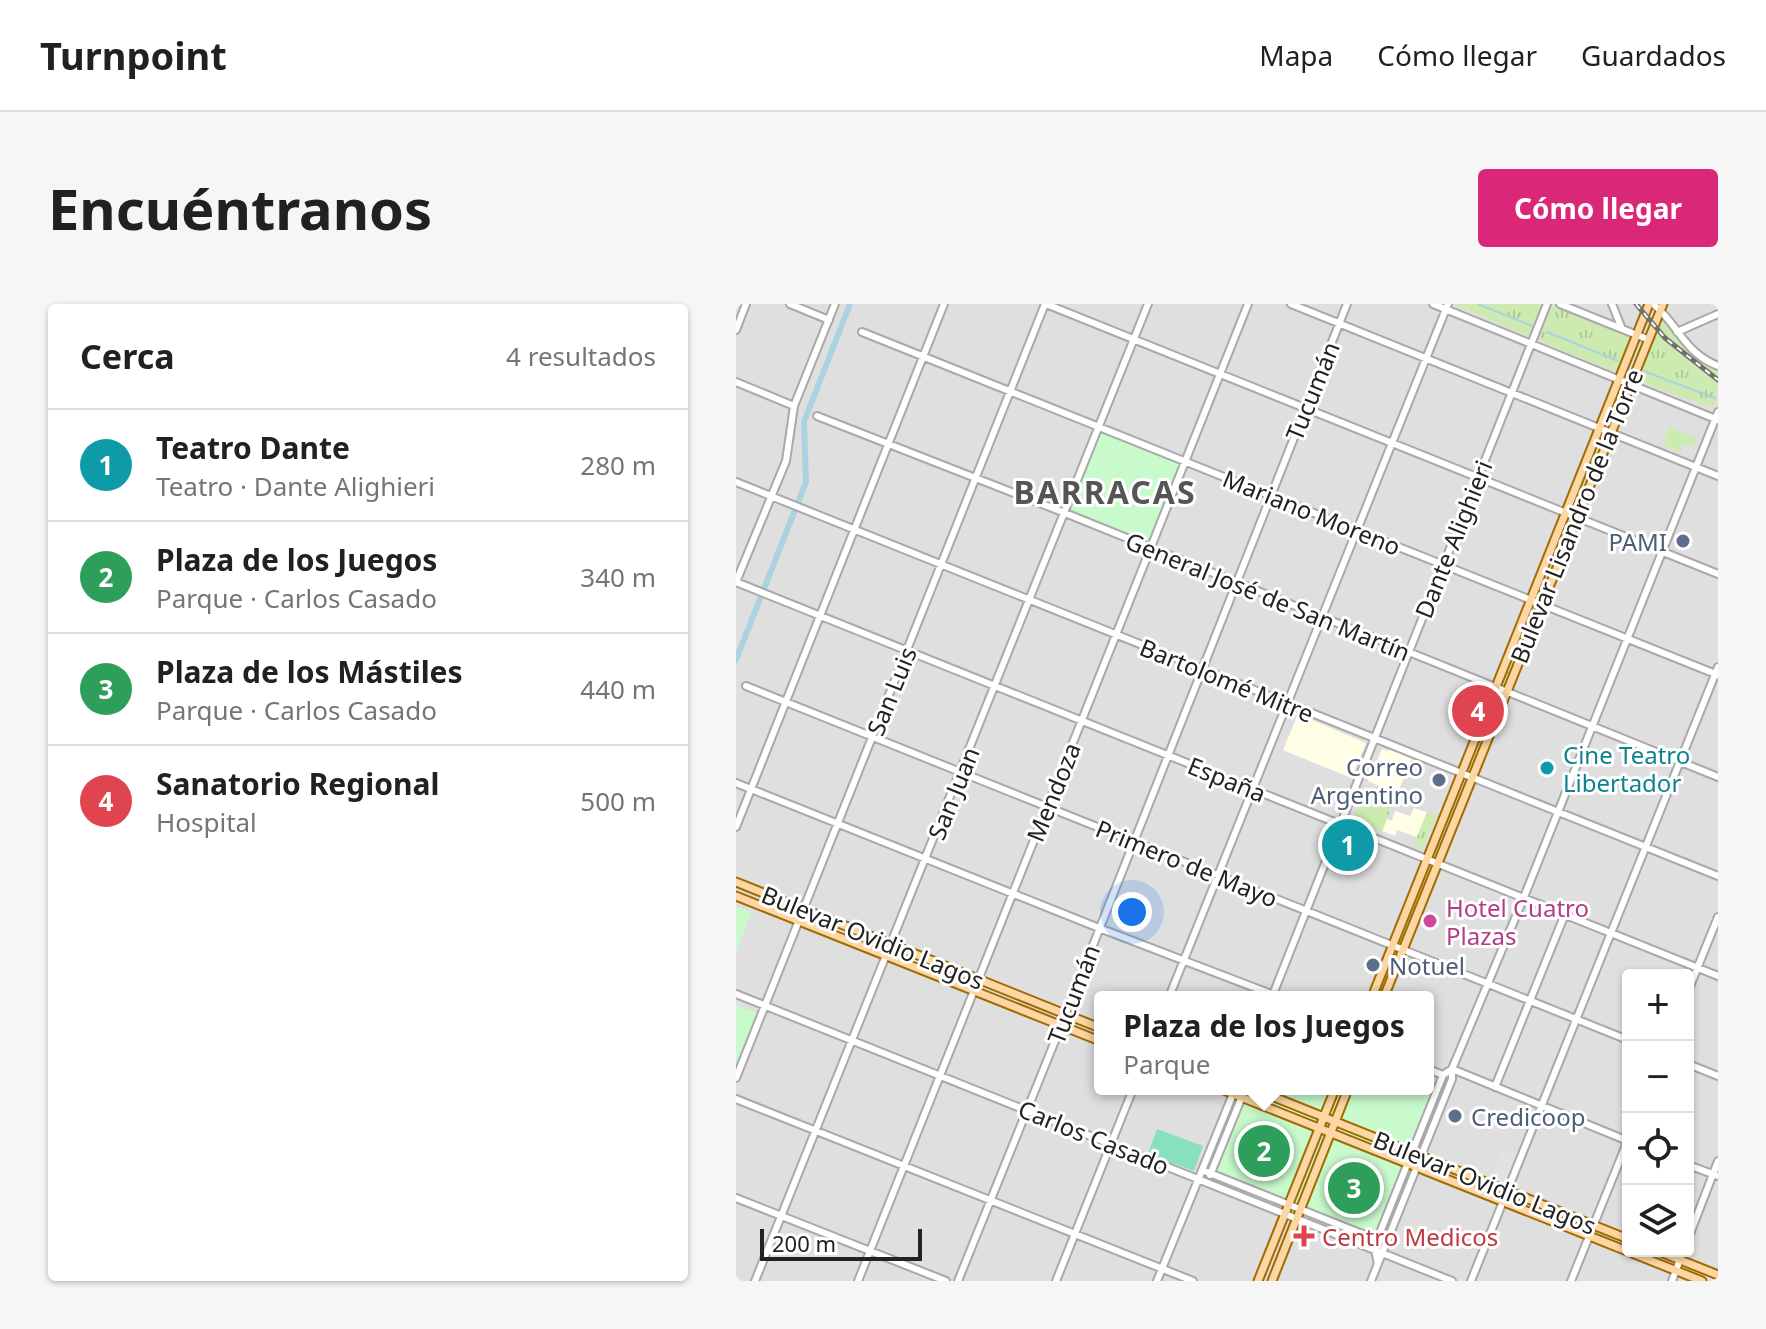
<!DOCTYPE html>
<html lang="es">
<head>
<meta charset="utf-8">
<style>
  body { margin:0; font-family:"Noto Sans",sans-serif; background:#f6f6f6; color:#202124 }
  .controls { position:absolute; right:24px; bottom:24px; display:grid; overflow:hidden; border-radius:8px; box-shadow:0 2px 6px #0004 }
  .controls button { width:72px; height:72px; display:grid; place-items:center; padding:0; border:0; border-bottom:2px solid #e0e0e0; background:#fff; color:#202124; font:40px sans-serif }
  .scale { position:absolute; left:24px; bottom:20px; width:162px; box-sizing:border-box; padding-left:8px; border:4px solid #222; border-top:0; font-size:22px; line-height:28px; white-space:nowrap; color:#222; -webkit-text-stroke:6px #fff; paint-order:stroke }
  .you { position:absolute; left:396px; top:608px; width:28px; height:28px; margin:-20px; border:6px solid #fff; border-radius:50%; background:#1a73e8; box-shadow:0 0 0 12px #1a73e833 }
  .badge { display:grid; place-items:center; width:52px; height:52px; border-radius:50%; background:#db2777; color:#fff; font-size:26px; font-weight:700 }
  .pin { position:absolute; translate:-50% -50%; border:4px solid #fff; box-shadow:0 2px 8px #0006 }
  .popup { position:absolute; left:358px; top:687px; width:340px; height:104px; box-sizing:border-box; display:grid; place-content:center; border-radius:8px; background:#fff; filter:drop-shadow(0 2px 6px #0005); font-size:26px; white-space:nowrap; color:#757577 }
  .popup b { font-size:30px; color:#202124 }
  .popup::after { content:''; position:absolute; left:50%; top:100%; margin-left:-16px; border:16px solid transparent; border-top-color:#fff }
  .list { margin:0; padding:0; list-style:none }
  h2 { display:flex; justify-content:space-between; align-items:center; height:104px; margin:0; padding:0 32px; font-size:34px }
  h2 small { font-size:26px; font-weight:400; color:#757577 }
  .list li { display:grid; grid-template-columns:52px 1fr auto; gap:24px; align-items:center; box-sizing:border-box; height:112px; padding:0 32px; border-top:2px solid #e0e0e0 }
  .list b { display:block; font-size:30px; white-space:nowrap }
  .list p { margin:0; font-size:26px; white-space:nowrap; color:#757577 }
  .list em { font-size:26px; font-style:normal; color:#757577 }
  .icon { flex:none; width:44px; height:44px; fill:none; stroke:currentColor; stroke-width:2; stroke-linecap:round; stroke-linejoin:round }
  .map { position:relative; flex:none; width:982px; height:977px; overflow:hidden; border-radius:8px }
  header { display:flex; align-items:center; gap:48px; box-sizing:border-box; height:112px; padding:0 40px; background:#fff; border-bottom:2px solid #e0e0e0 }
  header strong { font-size:38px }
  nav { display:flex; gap:44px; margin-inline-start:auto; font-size:28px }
  .intro { display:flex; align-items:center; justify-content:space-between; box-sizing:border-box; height:192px; padding:0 48px }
  h1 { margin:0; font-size:56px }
  .button { padding:20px 36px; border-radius:8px; background:#db2777; color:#fff; font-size:28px; font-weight:700 }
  main { display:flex; gap:48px; padding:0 48px }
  aside { flex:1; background:#fff; border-radius:8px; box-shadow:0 2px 6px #0004 }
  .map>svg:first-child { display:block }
  .residential { fill:#e0dfdf; fill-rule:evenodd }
  .education { fill:#ffffe5 }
  .grass { fill:url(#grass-tufts) }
  .park { fill:#c8facc }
  .pitch { fill:#88e0be }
  .parking { fill:#e2e2e2 }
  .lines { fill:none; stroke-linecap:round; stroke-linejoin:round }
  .stream { stroke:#aad3df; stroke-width:2 }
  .canal { stroke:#aad3df; stroke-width:6 }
  .minor-casing { stroke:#a9a9a9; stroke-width:10 }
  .major-casing { stroke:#a06b00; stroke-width:11 }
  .minor { stroke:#fff; stroke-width:6 }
  .major { stroke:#fcd6a4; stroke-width:7 }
  .rail-casing { stroke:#707070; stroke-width:5 }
  .rail { stroke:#fff; stroke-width:2; stroke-dasharray:6; stroke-linecap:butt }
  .service-dot { fill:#5c6f8a; stroke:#fff; stroke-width:3 }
  .culture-dot { fill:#0f9aa8; stroke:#fff; stroke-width:3 }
  .hotel-dot { fill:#d1479c; stroke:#fff; stroke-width:3 }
  .health-dot { fill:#e0444e; stroke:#fff; stroke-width:3 }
  .labels { text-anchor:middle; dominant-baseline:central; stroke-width:6; stroke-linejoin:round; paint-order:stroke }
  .street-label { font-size:24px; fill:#222; stroke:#fff }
  .service-label { font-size:24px; fill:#4e5e75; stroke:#fff; text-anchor:end }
  .culture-label { font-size:24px; fill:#0d838f; stroke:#fff; text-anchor:start }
  .hotel-label { font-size:24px; fill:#b23c85; stroke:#fff; text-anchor:start }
  .health-label { font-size:24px; fill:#be3a42; stroke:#fff; text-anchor:start }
  .district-label { font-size:32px; font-weight:bold; letter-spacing:2px; fill:#555; stroke:#fff }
</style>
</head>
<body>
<header>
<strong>Turnpoint</strong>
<nav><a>Mapa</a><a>Cómo llegar</a><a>Guardados</a></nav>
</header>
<div class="intro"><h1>Encuéntranos</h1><a class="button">Cómo llegar</a></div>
<main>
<aside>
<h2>Cerca<small>4 resultados</small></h2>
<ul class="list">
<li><span class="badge" style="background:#0f9aa8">1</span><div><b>Teatro Dante</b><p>Teatro · Dante Alighieri</p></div><em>280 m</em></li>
<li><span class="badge" style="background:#2e9e5b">2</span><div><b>Plaza de los Juegos</b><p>Parque · Carlos Casado</p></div><em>340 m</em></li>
<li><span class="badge" style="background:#2e9e5b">3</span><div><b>Plaza de los Mástiles</b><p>Parque · Carlos Casado</p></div><em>440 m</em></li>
<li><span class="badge" style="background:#e0444e">4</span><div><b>Sanatorio Regional</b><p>Hospital</p></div><em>500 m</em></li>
</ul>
</aside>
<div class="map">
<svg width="982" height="977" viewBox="0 0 982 977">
  <defs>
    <pattern id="grass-tufts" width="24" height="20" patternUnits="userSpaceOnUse" patternTransform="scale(2)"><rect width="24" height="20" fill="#cdebb0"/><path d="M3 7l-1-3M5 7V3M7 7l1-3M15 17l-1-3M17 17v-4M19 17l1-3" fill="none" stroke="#b0c997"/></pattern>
  </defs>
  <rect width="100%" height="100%" fill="#f2efe9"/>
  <path class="residential" d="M0,0H982V977H0ZM892,671H952V947H892ZM364,693H692V785H364Z"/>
  <path class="education" d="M562,410L630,439L615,474L547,446Z
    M646,445L652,447L653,445L676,454L658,498L640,491L643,482L632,477Z
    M678,504L691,508L681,533L661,526L659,532L646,527L651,515L656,517L659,507L674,512Z"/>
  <path class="grass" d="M718,0H808L796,32H792Z
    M819,1L893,30L895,35L883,66L877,67L806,38L804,33L815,2Z
    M926,16L955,49L982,64L980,100L970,102L902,77L900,73L921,18Z
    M934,123L961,135L958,143L948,139L944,148L927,141Z
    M865,130L869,134L841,203L838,204L835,203Z
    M830,216L835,220L806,289L803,290L800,289Z
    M796,303L800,306L772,375L769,377L766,375Z
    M761,389L765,392L737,461L734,463L731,462Z
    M629,486L658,498L646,527L616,517Z
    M691,508L700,512L687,544L678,541Z"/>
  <path class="park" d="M369,128L442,157L444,161L415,235L408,239L338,209L334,203L364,131Z
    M0,602L15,608L0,649Z
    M0,701L21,709L0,764Z
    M692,771L701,775L637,932L477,868L511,785H692Z"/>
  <path class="pitch" d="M421,825L467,842L458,867L412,850Z"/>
  <path class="parking" d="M766,845L779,851L768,879L759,875L761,870L757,868Z"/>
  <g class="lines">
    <path class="stream" d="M742,0L799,23
      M811,28L882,57
      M907,67L979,94"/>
    <path class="canal" d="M0,356L70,178L68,118L114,0"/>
    <g class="minor-casing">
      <path id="minor" d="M54,0L93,16
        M310,0L982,270
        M555,0L982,172
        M697,0L982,116
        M824,0L911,35
        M876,0L886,25
        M917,0C943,21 947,48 982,62
        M0,26L10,0
        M126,28L982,371
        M941,28L982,10
        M0,78L58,102
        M81,112L329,209L982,473
        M0,178L982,572
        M0,278L982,672
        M0,278L50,157L58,102L99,0
        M10,382L892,736
        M0,479L363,624L543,693
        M0,523L208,0
        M952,687L982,613
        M0,690L716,977
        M433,693L712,0
        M536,693L811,0
        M952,760L982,772
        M692,765L707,771
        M716,765L892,837
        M0,774L309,0
        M759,783L829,610
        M0,795L457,977
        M952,861L982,872
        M466,866L644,937
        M474,871L509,785
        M0,894L210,977
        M952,935L982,857
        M642,960L639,946L641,936L707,771L716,765
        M19,977L412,0
        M122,977L512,0
        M222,977L325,722L611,0
        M320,977L397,785
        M421,977L499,785
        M635,977L716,775V765L788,593L982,108
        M735,977L982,363
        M835,977L892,836
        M936,977L947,947"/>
    </g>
    <g class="major-casing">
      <path id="major" d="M0,578L364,724
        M0,592L364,737
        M636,693L913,0
        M648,693L927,0
        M485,785L966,977
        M518,785L892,935
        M922,947L982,971
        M522,977L599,785
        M536,977L612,785"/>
    </g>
    <use href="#minor" class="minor"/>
    <use href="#major" class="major"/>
    <g class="rail-casing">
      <path id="rail" d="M900,0L929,34L982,76"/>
    </g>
    <use href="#rail" class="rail"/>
  </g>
  <g class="service-dot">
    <circle cx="947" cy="237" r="8"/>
    <circle cx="703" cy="476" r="8"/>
    <circle cx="637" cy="661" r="8"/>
    <circle cx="719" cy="812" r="8"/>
  </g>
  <circle class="culture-dot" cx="811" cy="464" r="8"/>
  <circle class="hotel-dot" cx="694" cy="617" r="8"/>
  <path class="health-dot" d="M564 920h8v8h8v8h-8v8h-8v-8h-8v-8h8z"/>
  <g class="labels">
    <g class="street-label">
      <text transform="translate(576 87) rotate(-68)">Tucumán</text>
      <text transform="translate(576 208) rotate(22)">Mariano Moreno</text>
      <text transform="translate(840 212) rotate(-68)">Bulevar Lisandro de la Torre</text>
      <text transform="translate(717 235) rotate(-68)">Dante Alighieri</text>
      <text transform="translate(532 292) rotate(22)">General José de San Martín</text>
      <text transform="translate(491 376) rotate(22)">Bartolomé Mitre</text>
      <text transform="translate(155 387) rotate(-68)">San Luis</text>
      <text transform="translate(491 475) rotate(22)">España</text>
      <text transform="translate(317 488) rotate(-68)">Mendoza</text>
      <text transform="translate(217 489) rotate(-68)">San Juan</text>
      <text transform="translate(451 559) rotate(22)">Primero de Mayo</text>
      <text transform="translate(137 633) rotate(22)">Bulevar Ovidio Lagos</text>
      <text transform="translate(337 690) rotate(-69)">Tucumán</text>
      <text transform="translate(358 833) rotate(22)">Carlos Casado</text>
      <text transform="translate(749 878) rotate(22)">Bulevar Ovidio Lagos</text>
    </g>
    <g class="service-label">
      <text x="931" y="237">PAMI</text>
      <text x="687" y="462">Correo<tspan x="687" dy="28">Argentino</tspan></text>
      <text x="653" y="661" text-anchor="start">Notuel</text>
      <text x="735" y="812" text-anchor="start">Credicoop</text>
    </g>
    <g class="culture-label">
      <text x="827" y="450">Cine Teatro<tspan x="827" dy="28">Libertador</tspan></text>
    </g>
    <g class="hotel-label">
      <text x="710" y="603">Hotel Cuatro<tspan x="710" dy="28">Plazas</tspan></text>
    </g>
    <g class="health-label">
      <text x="586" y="932">Centro Medicos</text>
    </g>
    <g class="district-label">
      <text x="369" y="187">BARRACAS</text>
    </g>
  </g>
</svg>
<div class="controls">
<button>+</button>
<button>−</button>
<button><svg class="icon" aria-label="locate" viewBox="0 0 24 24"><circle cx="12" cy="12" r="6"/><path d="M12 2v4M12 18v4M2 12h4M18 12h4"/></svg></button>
<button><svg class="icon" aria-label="layers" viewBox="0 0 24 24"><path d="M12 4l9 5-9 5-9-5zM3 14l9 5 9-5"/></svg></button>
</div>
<div class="scale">200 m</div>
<div class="you"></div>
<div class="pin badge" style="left:612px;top:541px;background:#0f9aa8">1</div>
<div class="pin badge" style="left:528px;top:847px;background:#2e9e5b">2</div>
<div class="popup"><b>Plaza de los Juegos</b>Parque</div>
<div class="pin badge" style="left:618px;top:884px;background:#2e9e5b">3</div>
<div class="pin badge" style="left:742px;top:407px;background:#e0444e">4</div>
</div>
</main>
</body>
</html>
